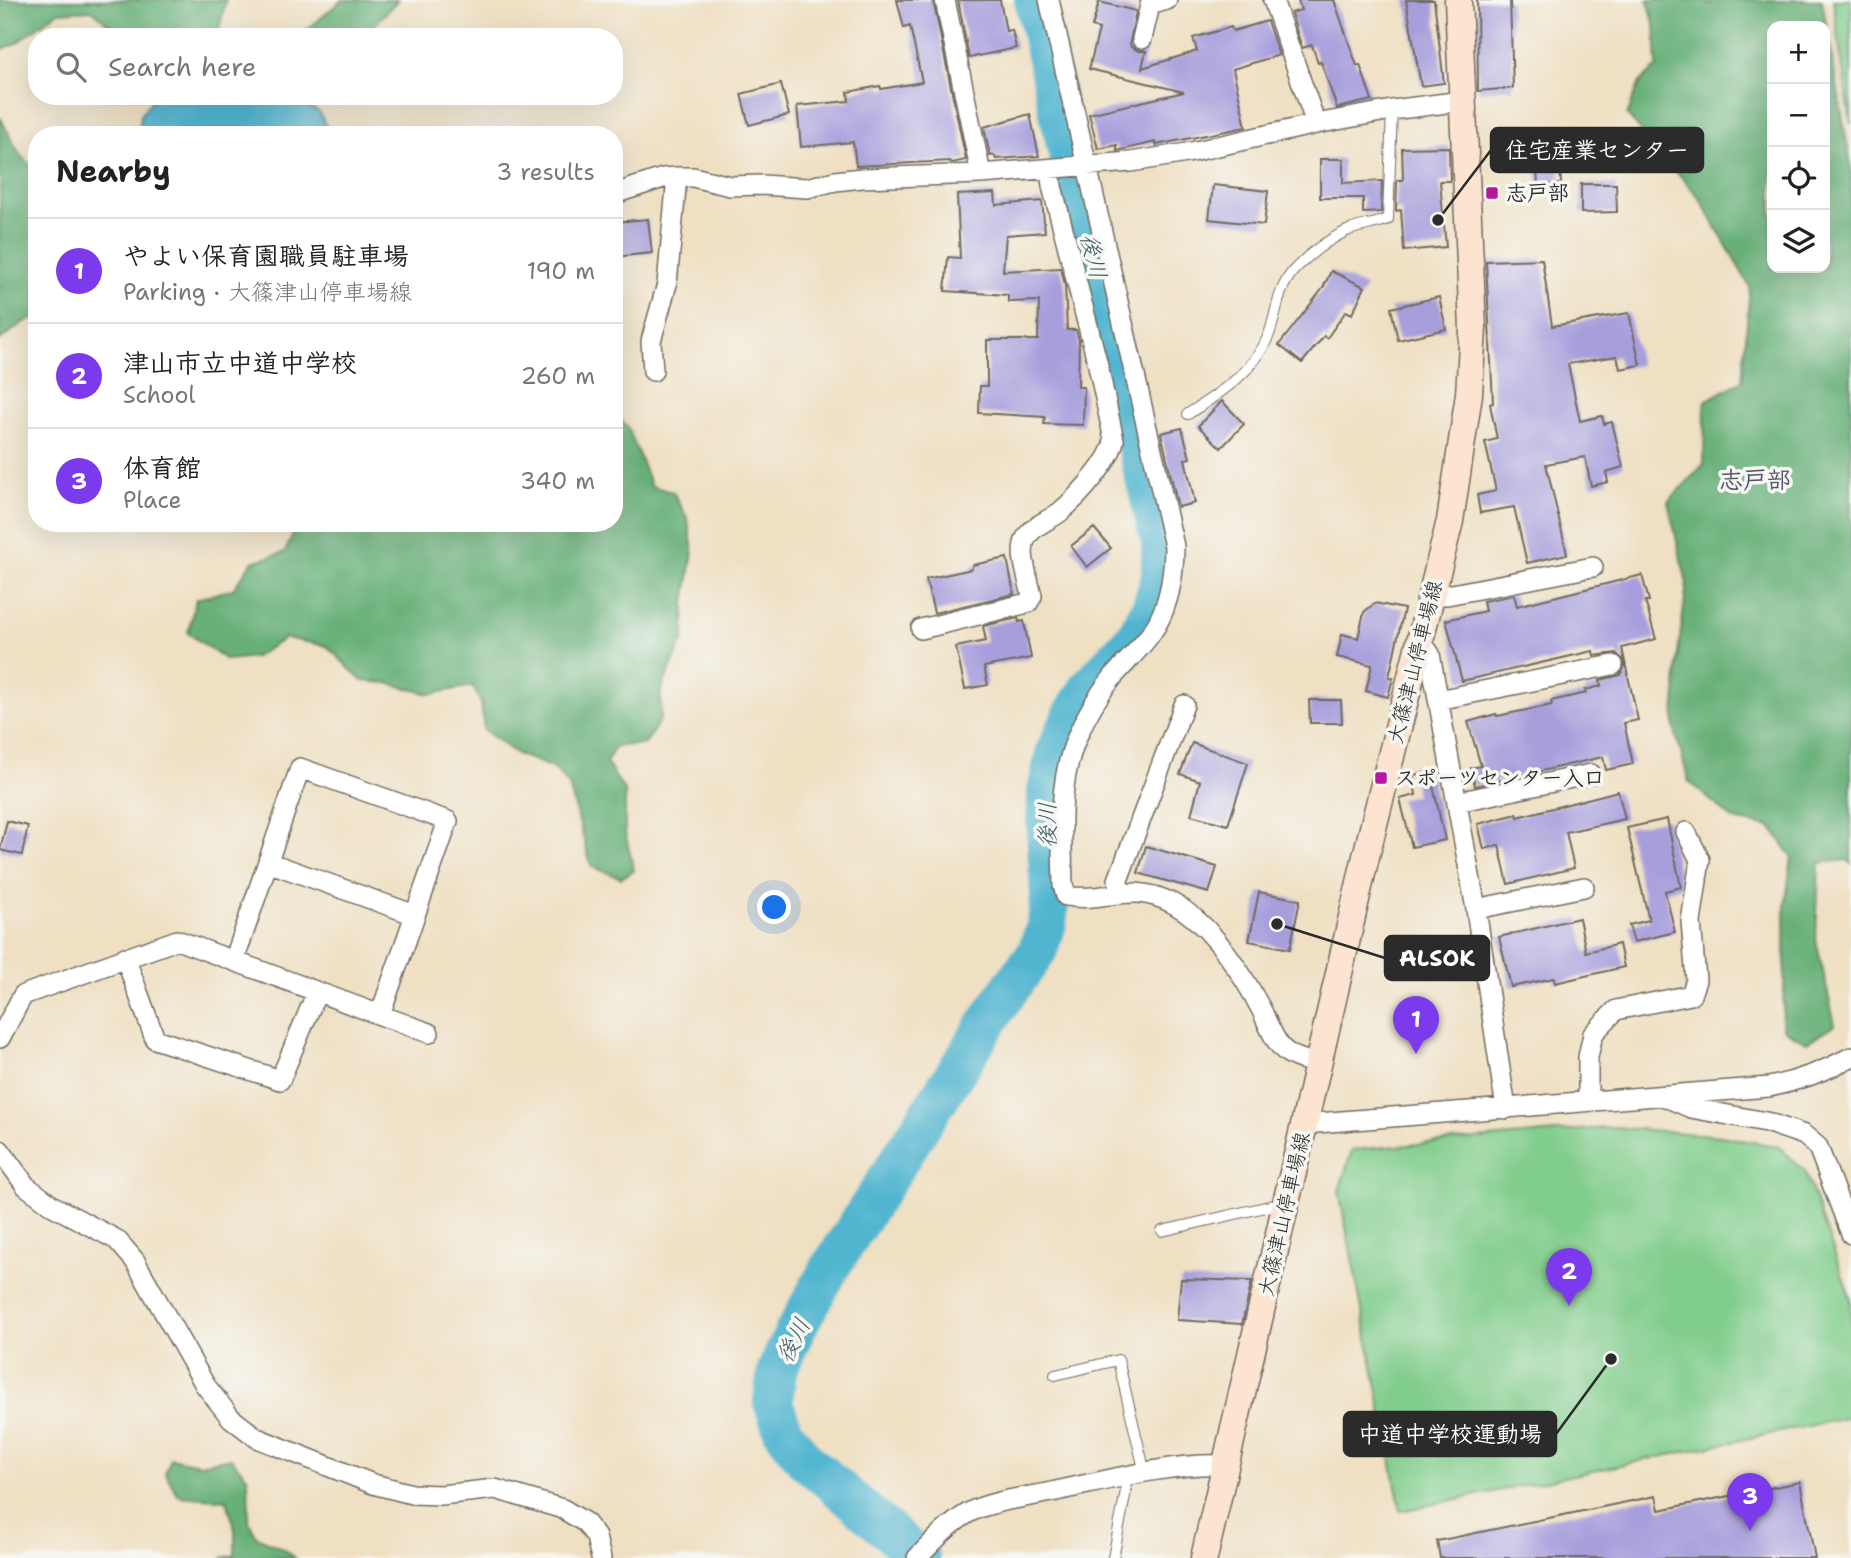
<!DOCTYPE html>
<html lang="en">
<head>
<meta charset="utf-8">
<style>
  body { margin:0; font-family:"Shantell Sans","Klee One",sans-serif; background:#f2f2f2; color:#222 }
  .controls { position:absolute; right:21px; top:21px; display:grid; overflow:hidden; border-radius:14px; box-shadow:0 7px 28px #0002 }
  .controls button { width:63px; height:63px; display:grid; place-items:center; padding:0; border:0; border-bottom:2px solid #e0e0e0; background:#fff; color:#222; font:35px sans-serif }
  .you { position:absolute; left:775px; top:908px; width:24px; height:24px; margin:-18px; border:5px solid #fff; border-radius:50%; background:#1a73e8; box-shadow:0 0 0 10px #1a73e833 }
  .badge { display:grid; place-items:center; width:46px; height:46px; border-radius:50%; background:#7c3aed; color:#fff; font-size:23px; font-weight:700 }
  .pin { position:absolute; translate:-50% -58px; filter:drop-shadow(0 2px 4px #0008) }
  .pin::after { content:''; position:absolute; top:37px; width:24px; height:21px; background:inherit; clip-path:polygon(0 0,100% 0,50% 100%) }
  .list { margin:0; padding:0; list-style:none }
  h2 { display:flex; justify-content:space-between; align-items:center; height:91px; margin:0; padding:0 28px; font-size:30px }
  h2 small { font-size:23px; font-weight:400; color:#767676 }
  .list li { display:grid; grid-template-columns:46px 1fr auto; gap:21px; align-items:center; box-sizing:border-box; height:105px; padding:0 28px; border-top:2px solid #e0e0e0 }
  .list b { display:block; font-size:26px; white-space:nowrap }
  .list p { margin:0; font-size:23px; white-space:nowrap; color:#767676 }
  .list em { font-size:23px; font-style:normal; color:#767676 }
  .icon { flex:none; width:38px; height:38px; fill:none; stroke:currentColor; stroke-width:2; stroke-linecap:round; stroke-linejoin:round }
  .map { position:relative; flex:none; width:1851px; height:1558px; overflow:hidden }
  .search { position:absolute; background:#fff; box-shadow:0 7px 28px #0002; left:28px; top:28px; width:595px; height:77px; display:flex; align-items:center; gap:18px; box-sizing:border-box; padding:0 24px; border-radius:28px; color:#767676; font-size:26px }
  .panel { position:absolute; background:#fff; box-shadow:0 7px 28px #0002; left:28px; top:126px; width:595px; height:406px; border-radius:28px }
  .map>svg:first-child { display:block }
  .green { fill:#81cd8c; stroke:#567c5c; stroke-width:2 }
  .forest { fill:#68b078; stroke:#4a6e52; stroke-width:2; fill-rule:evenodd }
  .water { fill:#51b5d0; stroke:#3e707e; stroke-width:2 }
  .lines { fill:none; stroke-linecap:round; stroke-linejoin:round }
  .river { stroke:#51b5d0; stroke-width:40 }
  .building { fill:#a79fdc }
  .lane-casing { stroke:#706a60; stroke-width:12 }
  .street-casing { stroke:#706a60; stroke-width:22 }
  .secondary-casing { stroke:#706a60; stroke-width:29 }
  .lane { stroke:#fff; stroke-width:10 }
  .street { stroke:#fff; stroke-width:19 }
  .secondary { stroke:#fde4d0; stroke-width:26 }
  .poi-dot { fill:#b5179e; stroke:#f6f6f2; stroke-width:2.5 }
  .labels { text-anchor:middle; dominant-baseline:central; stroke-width:7; stroke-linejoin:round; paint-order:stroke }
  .poi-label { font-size:21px; font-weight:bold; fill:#2b2b2b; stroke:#f6f6f2; text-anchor:start }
  .street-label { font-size:21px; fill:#2b2b2b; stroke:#f6f6f2 }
  .water-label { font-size:23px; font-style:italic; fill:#385b65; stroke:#f6f6f2 }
  .quarter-label { font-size:24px; font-weight:bold; fill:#565469; stroke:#f6f6f2 }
  .leader { fill:none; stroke:#2b2b2b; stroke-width:2.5 }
  .callout-dot { fill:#2b2b2b; stroke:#f6f6f2; stroke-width:2.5 }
  .callout { fill:#2b2b2b; stroke:#2b2b2b; stroke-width:2.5 }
  .callout-label { font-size:23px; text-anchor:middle; font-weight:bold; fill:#fff }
</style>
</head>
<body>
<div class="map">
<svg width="1851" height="1558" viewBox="0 0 1851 1558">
  <rect width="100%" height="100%" fill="#f6f6f2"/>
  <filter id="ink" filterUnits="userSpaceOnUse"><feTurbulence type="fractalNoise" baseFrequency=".0143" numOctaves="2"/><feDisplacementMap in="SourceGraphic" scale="14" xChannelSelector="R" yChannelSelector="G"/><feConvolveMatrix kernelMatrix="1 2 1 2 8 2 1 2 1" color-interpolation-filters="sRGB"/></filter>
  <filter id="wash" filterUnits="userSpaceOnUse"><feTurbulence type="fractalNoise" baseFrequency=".00686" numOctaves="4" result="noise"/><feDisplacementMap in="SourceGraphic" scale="28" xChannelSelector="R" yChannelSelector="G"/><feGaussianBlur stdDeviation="1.57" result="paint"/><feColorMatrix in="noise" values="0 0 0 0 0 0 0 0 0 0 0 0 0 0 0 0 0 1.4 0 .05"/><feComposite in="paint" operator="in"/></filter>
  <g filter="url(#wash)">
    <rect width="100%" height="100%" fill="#efe0c3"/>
    <path class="green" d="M1833,0H1851V124Z
      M1614,1127L1721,1136L1779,1147L1805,1171L1851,1300V1417L1401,1511L1339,1191L1352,1150Z"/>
    <path class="forest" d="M0,0H226L218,33L219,37H123L92,10L58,12L15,44L0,50Z
      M342,0H398L363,37H296L302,34Z
      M1648,0H1703L1709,4L1714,0H1822L1851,166V864L1848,860L1819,863L1816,940L1835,1025L1807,1042L1782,1029L1785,968V906L1792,857L1771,827L1734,820L1689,782L1674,727L1678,653L1687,584L1668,502L1704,464L1705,401L1742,381L1750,287L1699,197L1627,115L1640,82L1657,67L1655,27ZM1825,26V268H1772V26Z
      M0,117L20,155L37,172V317L24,322L0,340Z
      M614,411L629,430L651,486L673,492L688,519L693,551L685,603L684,638L661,690V718L645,744L616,746L606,762L625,792V832L634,871L621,878L591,866L569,785L554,768L517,754L484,730L481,703L473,686L430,694L388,683L362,681L327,646L285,638L255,657L226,660L188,633L196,599L233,589L252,562L285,552L298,523H614Z
      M171,1458L199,1464L231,1458L248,1478L249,1522L257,1537L284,1549L295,1558H221L235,1555V1530L227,1500L179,1496L165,1473Z"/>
    <path class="water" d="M155,96H221L298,101L319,112L331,135H139L141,114Z"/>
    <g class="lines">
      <path class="river" d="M920,1558L805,1460L783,1431L773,1402L777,1370L795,1331L831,1266L1004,997L1037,952L1047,923L1050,895L1046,828L1047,791L1056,750L1073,714L1090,686L1137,635L1152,606L1161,577V543L1097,285L1034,0"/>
    </g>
    <g id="blocks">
      <path class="building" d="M897,0H933L966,160L952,163L950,161L856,166L853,142L801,147L797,106L849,101L848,92L880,86L881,89L922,82L910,26L904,28Z
        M958,0H1000L1006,31L1012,30L1016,48L969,58Z
        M1298,0H1334L1357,66L1360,65L1372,100L1337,108L1321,62L1318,63L1312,45L1302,48L1291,13L1301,10Z
        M1406,0H1434L1444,83L1421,86Z
        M1477,0H1510L1513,88L1478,91Z
        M1099,2L1136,11L1130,42L1131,47L1139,51H1146L1142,68L1197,51L1193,38L1231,27L1233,31L1267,21L1279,55L1233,69L1246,127L1156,145V142L1117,151V145L1098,149L1089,114L1184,92L1089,69L1099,29L1092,27Z
        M781,84L789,115L749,125L741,94Z
        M1030,114L1039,156L996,159L994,155L990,156L984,127Z
        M1449,147L1450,181H1440L1446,247L1404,251L1401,210L1396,211L1397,180H1403L1402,148Z
        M1320,159H1343V183L1382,181L1381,212L1363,213V198H1320Z
        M1560,167L1561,184L1538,186L1537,168Z
        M1581,184H1616L1617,212L1581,213Z
        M1213,185L1268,191L1264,225L1209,219Z
        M995,193L996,205L1042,201L1045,232L1006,235L1003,271L1061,268L1065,285L1067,330H1076L1079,340L1078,387H1084L1083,425L1044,424L1045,417L979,413L980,386H987V340H1038L1039,301L1008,302V295L945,291L948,257L960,258L957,195Z
        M648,219L652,253L614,257V222Z
        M1542,259L1552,326L1629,313L1640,365L1620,369L1617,356L1568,364L1580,421L1602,416L1604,424L1612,422L1623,467L1606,472L1608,482L1591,486L1585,457L1546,464L1567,554L1527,563L1514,507L1480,513L1477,495L1496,491L1485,442L1497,439L1490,404L1493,403L1486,261Z
        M1331,271L1365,287L1352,314L1346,311L1327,338L1324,336L1302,363L1279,345L1323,288Z
        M1439,297L1446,329L1398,340L1391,308Z
        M1222,401L1244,424L1221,448L1198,426Z
        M1182,428L1190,458L1185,459L1195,503L1178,507L1161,433Z
        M1094,528L1111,548L1087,567L1071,546Z
        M1007,558L1014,594L934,613L926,579L972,569V565Z
        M1642,575L1649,601H1645L1656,639L1622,648L1625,662L1616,653L1594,656L1593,651L1462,681L1446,620L1485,611L1483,601L1514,595L1517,606Z
        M1375,603L1404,609L1389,677L1393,678L1388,697L1366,691L1372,665L1337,657L1342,634L1358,638L1364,612Z
        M1018,618L1019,622L1024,621L1031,658L984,667L988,685L965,689L956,647L986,641L983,626Z
        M1625,663L1638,720L1624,723L1633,764L1606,770L1603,757L1475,786L1471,768L1481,766L1468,722L1496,714L1497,716L1552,705L1551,701L1586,693L1585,690L1601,686L1600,680L1621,675Z
        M1309,700H1341L1342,723H1310Z
        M1192,743L1248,763L1228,825L1191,815L1200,781L1180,774Z
        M1430,772L1445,840L1412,847L1400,799L1416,795L1413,775Z
        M1618,791L1625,819L1566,832L1574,868L1508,884L1499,845L1484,849L1478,824L1517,814L1518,817Z
        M1667,819L1681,887L1665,891L1675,932L1634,942L1629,925L1649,920L1627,828Z
        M7,821L28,826L22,855L0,850Z
        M1146,846L1217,867L1209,893L1138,873Z
        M1259,892L1300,900L1290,949L1249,941Z
        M1579,918L1586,952L1619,944L1624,967L1555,983L1554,978L1511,987L1499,937Z
        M1181,1279L1252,1281L1242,1324L1177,1320Z
        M1800,1482L1815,1558H1440L1437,1541L1656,1496L1659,1510Z"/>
    </g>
  </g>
  <g filter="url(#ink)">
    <use href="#blocks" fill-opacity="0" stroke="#706a60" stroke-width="2"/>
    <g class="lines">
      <g class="lane-casing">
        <path id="lane" d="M1188,414C1218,394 1253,373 1268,337C1278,312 1276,290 1295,269C1309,254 1329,239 1347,231C1360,225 1375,225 1388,219L1392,110
          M1162,1231L1283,1203
          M1055,1375L1118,1360L1145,1473
          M1113,1558L1126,1491L1124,1477"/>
      </g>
      <g class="street-casing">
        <path id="street" d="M945,0L981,174
          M1049,0L1174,546C1174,569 1171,593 1162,614C1152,638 1130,657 1113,677C1098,695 1086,715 1077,737C1057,784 1062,835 1063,885L1066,896C1107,903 1129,881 1172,903C1211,923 1241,971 1261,1009C1267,1021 1274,1042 1285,1051C1295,1059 1307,1061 1320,1063
          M1273,0L1316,124
          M1142,39L1150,5L1167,0
          M614,194L663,178L677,177H693L730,186L762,185L807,188L835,181L862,178L981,174L1131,162L1187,153L1316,124L1392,110L1462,101
          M653,371L651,341L667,284L677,177
          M1433,594L1447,595L1593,567
          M921,629L1028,603L1032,596C1029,580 1018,553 1026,538C1033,525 1050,520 1060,512C1078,497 1111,461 1114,440L1097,361L1052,186L1050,169
          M1420,640L1430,654L1476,909L1506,1109
          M1438,700L1613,665
          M1457,802L1591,774
          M268,862L415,915
          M1119,893L1118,880L1184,705
          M1476,909L1584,887
          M125,957L155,1039L280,1080L317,992
          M234,961L300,768L448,821L380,1015
          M0,1038L23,995L177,940L429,1033
          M1663,1096L1691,1108L1766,1122L1804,1135L1818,1147L1851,1234
          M1588,1100V1057L1593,1034L1616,1010L1691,995L1696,980L1691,922L1700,860L1686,832
          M1304,1124L1769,1087C1799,1081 1825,1071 1851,1057
          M0,1150L26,1186L53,1206L117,1240L135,1261L205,1385L231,1418L257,1438L373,1484L412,1494L441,1495L495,1489L563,1509L586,1523L596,1537L601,1558
          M917,1558C933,1542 953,1520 974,1510C998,1500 1027,1497 1052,1492C1105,1481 1172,1462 1226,1465"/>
      </g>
      <g class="secondary-casing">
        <path id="secondary" d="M1204,1558L1367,852L1450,521L1469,394L1473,328L1458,0"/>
      </g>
      <use href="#lane" class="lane"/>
      <use href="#street" class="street"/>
      <use href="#secondary" class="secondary"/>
    </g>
  </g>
  <g class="poi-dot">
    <rect x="1485" y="186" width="14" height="14" rx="3.5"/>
    <rect x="1374" y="771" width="14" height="14" rx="3.5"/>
  </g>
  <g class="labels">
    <g class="poi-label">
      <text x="1506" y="193">志戸部</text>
      <text x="1395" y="778">スポーツセンター入口</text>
    </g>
    <g class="street-label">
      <text transform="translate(1415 662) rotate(-76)">大篠津山停車場線</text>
      <text transform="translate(1284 1214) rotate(-77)">大篠津山停車場線</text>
    </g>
    <g class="water-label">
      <text transform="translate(1094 256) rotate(77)">後川</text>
      <text transform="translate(1047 825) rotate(-90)">後川</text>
      <text transform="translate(793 1340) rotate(-63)">後川</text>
    </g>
    <g class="quarter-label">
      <text x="1755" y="480">志戸部</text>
    </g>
  </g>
  <path class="leader" d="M1438 220L1491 150M1277 924L1385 958M1611 1359L1556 1434"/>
  <g class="callout-dot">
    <circle cx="1438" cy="220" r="7"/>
    <circle cx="1277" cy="924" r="7"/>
    <circle cx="1611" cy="1359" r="7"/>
  </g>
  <g class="callout">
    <rect x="1491" y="128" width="212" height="44" rx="7"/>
    <rect x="1385" y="936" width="104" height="44" rx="7"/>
    <rect x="1344" y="1412" width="212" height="44" rx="7"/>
  </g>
  <g class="callout-label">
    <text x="1597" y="158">住宅産業センター</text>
    <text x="1437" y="966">ALSOK</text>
    <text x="1450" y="1442">中道中学校運動場</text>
  </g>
</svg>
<div class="controls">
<button>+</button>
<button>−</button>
<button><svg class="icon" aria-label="locate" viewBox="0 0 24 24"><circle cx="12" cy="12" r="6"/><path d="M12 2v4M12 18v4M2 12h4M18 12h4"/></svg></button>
<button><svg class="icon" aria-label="layers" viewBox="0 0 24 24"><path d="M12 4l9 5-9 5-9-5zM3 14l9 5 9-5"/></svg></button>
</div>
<div class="you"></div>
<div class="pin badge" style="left:1416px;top:1054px">1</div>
<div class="pin badge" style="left:1569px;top:1306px">2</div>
<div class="pin badge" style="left:1750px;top:1531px">3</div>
<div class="search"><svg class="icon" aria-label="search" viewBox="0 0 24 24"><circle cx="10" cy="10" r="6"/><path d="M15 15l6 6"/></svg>Search here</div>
<section class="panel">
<h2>Nearby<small>3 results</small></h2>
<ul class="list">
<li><span class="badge">1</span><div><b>やよい保育園職員駐車場</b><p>Parking · 大篠津山停車場線</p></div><em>190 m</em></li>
<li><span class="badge">2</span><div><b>津山市立中道中学校</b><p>School</p></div><em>260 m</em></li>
<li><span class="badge">3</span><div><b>体育館</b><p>Place</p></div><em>340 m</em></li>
</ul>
</section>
</div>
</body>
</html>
